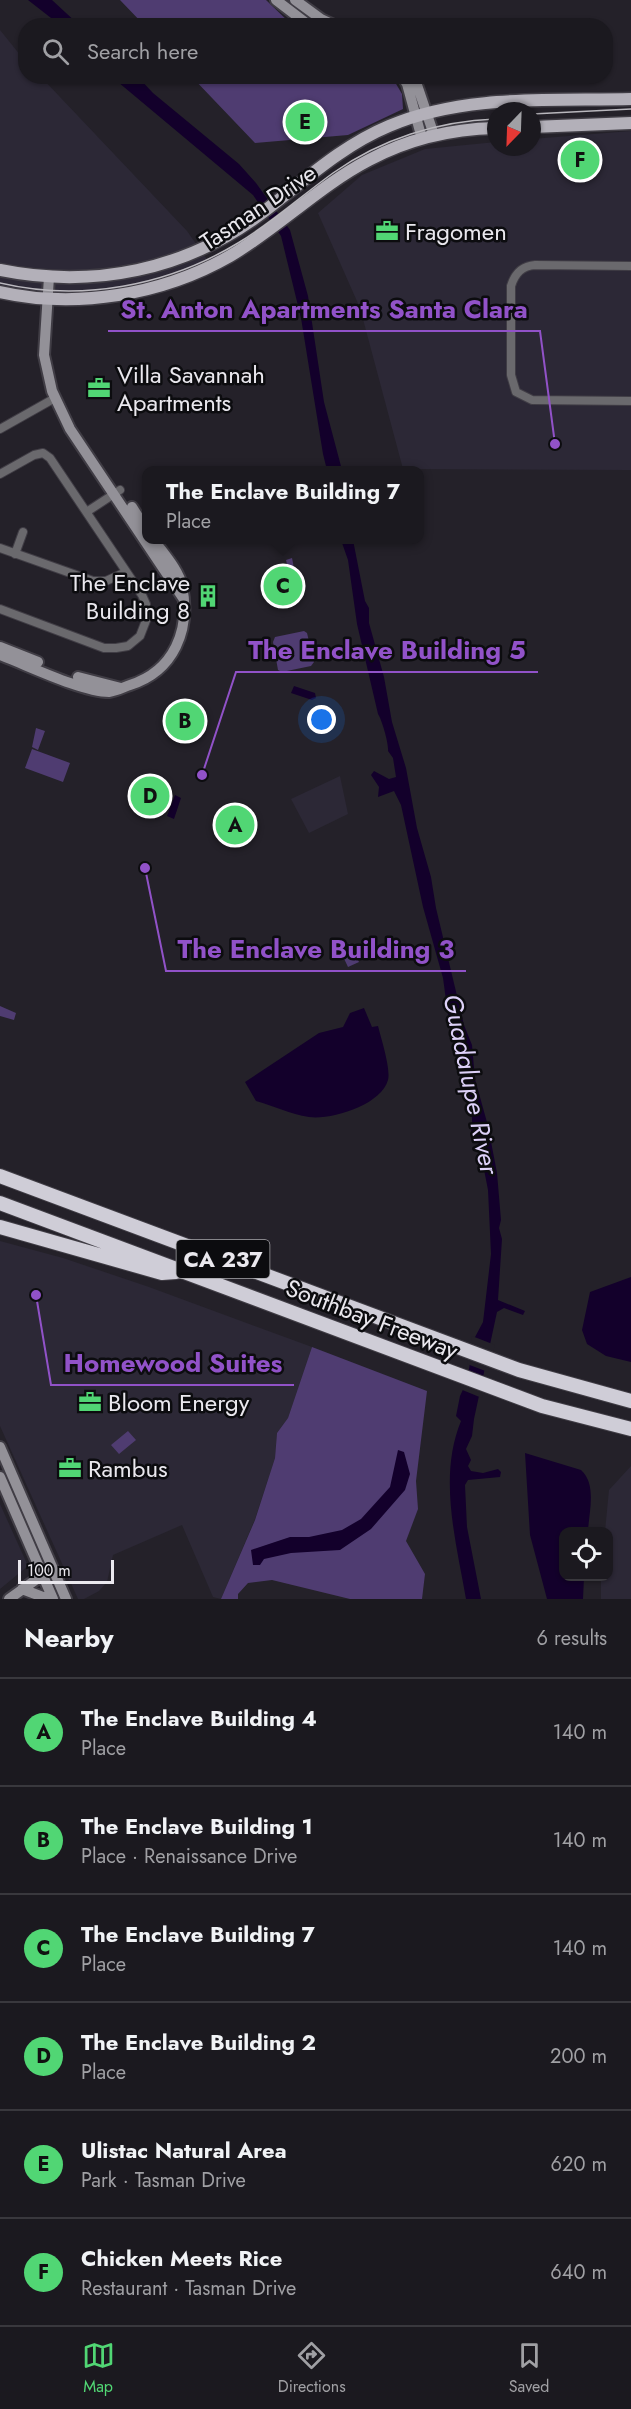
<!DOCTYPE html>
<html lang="en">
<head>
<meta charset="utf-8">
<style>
  body { margin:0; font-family:Jost,sans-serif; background:#28262c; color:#f1f3f6 }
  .controls { position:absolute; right:18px; bottom:18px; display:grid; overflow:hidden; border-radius:12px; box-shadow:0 2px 4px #0004 }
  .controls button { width:54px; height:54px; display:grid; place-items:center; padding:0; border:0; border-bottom:2px solid #39383d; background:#1b191f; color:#f1f3f6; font:30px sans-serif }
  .compass { position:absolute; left:487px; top:102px; width:54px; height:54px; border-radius:50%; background:#1b191f; box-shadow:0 2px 4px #0004; rotate:203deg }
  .scale { position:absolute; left:18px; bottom:15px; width:96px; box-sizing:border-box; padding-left:6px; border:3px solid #eae8ee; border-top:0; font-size:16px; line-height:21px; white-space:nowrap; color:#eae8ee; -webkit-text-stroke:4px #0c0c0f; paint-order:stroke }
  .you { position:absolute; left:322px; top:720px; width:21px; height:21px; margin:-15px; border:4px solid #fff; border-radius:50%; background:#1a73e8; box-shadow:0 0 0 9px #1a73e833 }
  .badge { display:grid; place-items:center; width:39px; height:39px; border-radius:50%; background:#51d674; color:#111; font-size:20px; font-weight:700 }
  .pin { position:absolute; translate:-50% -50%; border:3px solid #fff; box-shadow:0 2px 6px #0006 }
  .popup { position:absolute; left:142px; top:466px; width:282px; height:78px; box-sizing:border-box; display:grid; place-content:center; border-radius:12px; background:#1b191f; filter:drop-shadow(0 2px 4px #0005); font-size:20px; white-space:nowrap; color:#a0a0a4 }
  .popup b { font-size:22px; color:#f1f3f6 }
  .popup::after { content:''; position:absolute; left:50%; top:100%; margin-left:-12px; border:12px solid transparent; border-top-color:#1b191f }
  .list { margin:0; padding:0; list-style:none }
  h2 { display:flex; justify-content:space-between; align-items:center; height:78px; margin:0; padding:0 24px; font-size:26px }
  h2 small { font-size:20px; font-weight:400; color:#a0a0a4 }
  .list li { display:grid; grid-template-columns:39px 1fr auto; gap:18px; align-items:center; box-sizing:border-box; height:108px; padding:0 24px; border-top:2px solid #39383d }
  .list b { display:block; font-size:22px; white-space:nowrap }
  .list p { margin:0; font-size:20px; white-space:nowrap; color:#a0a0a4 }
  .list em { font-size:20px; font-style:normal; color:#a0a0a4 }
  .icon { flex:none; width:33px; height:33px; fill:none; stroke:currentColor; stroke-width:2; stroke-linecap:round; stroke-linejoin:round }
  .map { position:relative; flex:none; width:631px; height:1599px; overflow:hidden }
  .search { position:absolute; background:#1b191f; box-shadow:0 2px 4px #0004; left:18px; right:18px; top:18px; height:66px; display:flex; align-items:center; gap:15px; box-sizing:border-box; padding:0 21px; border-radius:24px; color:#a0a0a4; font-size:22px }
  .sheet { height:726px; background:#1b191f }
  nav { display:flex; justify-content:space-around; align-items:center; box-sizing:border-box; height:84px; border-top:2px solid #39383d; background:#1b191f; font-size:16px; color:#a0a0a4 }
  nav a { display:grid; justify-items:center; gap:3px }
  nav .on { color:#51d674 }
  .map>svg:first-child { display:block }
  .built { fill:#2c2836 }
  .green { fill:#4f3c71 }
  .water { fill:#13002b }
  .pier { fill:#242129 }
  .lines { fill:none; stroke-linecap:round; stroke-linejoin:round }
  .street-casing { stroke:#403d45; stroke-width:10 }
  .secondary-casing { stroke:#403d45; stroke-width:14 }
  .primary-casing { stroke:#403d45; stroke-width:15 }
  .highway-casing { stroke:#403d45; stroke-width:16 }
  .street { stroke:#6a696d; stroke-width:8 }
  .secondary { stroke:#939198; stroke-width:10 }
  .primary { stroke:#b3b0b9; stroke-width:12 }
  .highway { stroke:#cfcdd7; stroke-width:14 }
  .tram { stroke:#b9b7bd; stroke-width:1.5 }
  .labels { text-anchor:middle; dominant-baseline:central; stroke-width:5; stroke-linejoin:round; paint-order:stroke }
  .shield { fill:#0c0c0f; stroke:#a7a6ab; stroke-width:1.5 }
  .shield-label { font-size:22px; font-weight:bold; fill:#eae8ee }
  .street-label { font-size:24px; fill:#eae8ee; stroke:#0c0c0f }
  .poi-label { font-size:24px; fill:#eae8ee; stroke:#0c0c0f; text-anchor:start }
  .water-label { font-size:26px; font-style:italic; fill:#ddd1f8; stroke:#0c0c0f }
  .leader { fill:none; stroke:#9152c8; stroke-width:2 }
  .callout-dot { fill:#9152c8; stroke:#0c0c0f; stroke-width:2 }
  .callout-label { font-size:26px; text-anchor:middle; font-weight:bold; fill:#9152c8; stroke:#0c0c0f; stroke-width:5; stroke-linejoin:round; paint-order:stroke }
</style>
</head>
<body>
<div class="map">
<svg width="631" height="1599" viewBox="0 0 631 1599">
  <rect width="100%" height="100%" fill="#242129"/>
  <path class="built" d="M0,30L25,61L26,76L41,77L187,231L211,265L167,282L89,298L0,291Z
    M631,131V470L403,469L360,308L318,213L362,175L425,149L496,142V147H532V139Z
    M340,776L348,814L309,833L291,799Z
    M0,1241L63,1258L149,1287L312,1347L288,1418L277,1433L275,1458L255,1519L221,1599L213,1597L182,1525L113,1555L107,1582L99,1591L84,1599H78L0,1426Z
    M631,1466V1599H601V1577L608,1576V1532L605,1531L609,1490Z
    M0,1504L28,1566L0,1589Z"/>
  <path class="green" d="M120,0H266L292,25H144Z
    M192,77H392L402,94L403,109L348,135L255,143Z
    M292,558L299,593L294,594L286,560Z
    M304,631L307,633L314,662L311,666L282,672L278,670L273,642L275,637Z
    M36,728L45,731L38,750L32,747Z
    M32,749L70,763L63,782L25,768Z
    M350,943L359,962L348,967L339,948Z
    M0,1006L16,1013L14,1020L0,1016Z
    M312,1347L427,1391L416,1481L418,1509L406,1541L425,1574L422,1599H350L272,1580L248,1583L238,1594V1599H221L255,1520L275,1458L277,1433L288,1418Z
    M128,1431L136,1440L119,1454L111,1445Z"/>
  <path class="water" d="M28,0H52L79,25H60Z
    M112,77H138L153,93L239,164L256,183L290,230L308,296L324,402L342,470H327L323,454L301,318L281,236L253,195Z
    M341,540H353L365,601L369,608V623L384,677L392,722L406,768L417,828L431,877L436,908L464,1025L472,1045L475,1079L488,1126L497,1173L501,1220L499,1228L502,1239L498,1300L525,1311L523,1315L504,1308L497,1312L474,1419L472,1436L466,1449L471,1460L468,1466L471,1471L483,1473L498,1469L501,1472L500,1477L468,1480L465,1485L467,1527L481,1599H466C456,1541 438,1477 461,1421L456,1416L460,1396L467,1381L474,1339L483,1322L491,1254L488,1190L479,1144L471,1132C474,1121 470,1112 472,1101L466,1090L448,1015L443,978L423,907L401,805L394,791L378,797L379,787L371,775L374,771L389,779L396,777L393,758L388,751C389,744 382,720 378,714L357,624L348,560Z
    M294,686L315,693L316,698L312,700L291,693Z
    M175,795L181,798L174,819L167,816Z
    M364,1008L372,1027L378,1026C381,1038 391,1069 388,1080C381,1105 332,1120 309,1117C290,1114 274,1106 256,1101L245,1082L319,1033L343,1027L350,1013Z
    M631,1277V1362L606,1356L587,1344L582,1330L590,1292Z
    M398,1450L404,1452L410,1474L405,1490L371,1529L340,1550L291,1553L264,1559L260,1565H253L251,1550L290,1537H309L342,1530L361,1519L390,1487Z
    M525,1453L581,1470C597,1484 589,1512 588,1531L564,1532V1576L584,1577L583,1599H547L530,1535Z"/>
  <path class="pier" d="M472,1336L495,1345L488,1372L467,1364Z
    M466,1370L487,1378L482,1398L460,1389Z"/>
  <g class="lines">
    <g class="street-casing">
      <path id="street" d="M631,266L535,265C522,266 515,273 511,286V375L516,392L532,400L631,401
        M0,429L55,398
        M0,474L34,455L43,453L50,458L142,595L146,604L147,618L140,636L128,646L116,648H104L0,609
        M88,511L120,490
        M0,548L93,581H106L126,572
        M15,554L23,532"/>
    </g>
    <g class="secondary-casing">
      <path id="secondary" d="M276,0L310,26
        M295,0L321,19L336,26
        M402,76L407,84L422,139
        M414,76L434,135
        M49,277L44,355L52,391L70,429L183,598
        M132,507L146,529
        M0,647L38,662
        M0,655C27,665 82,692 109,692C116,691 124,687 130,685C174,671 191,630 182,586C179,570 163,553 154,540
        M78,677L121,688
        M0,1447L66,1599
        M0,1477L53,1599
        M22,1589L48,1599
        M9,1599L48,1571"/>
    </g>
    <g class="primary-casing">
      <path id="primary" d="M532,127L631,123
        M0,270C93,289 186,270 262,213C303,182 341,146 389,126C464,94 551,101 631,99
        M0,292C76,309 162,295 230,256C278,228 319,186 369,160C408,139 452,129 496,128"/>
    </g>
    <g class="highway-casing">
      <path id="highway" d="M0,1176L519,1370L631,1401
        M0,1203L542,1406L631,1429
        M0,1227L162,1273L176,1272"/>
    </g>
    <use href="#street" class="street"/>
    <use href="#secondary" class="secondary"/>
    <use href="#primary" class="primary"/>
    <use href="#highway" class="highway"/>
    <path class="tram" d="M532,114L631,109
      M0,283C81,302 167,286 238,243C272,223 301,196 333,173C381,139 438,121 496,119"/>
  </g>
  <defs>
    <g id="office-bare" transform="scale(1.8)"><path d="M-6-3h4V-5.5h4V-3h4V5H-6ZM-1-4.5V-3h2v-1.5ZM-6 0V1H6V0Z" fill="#51d674" stroke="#0c0c0f" stroke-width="2.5" paint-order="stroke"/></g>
    <g id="building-bare" transform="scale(1.8)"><path d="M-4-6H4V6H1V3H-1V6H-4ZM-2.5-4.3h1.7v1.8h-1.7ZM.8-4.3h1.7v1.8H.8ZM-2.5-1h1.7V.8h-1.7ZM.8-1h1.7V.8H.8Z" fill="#51d674" stroke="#0c0c0f" stroke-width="2.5" paint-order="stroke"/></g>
  </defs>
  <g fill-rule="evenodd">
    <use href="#office-bare" x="387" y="231"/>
    <use href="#office-bare" x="99" y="388"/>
    <use href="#building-bare" x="208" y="596"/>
    <use href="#office-bare" x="90" y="1402"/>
    <use href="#office-bare" x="70" y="1468"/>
  </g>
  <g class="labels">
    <rect class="shield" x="176.5" y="1240" width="93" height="38" rx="4.5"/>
    <g class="shield-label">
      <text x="223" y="1259">CA 237</text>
    </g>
    <g class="street-label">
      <text transform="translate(258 207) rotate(-34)">Tasman Drive</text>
      <text transform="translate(372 1319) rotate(21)">Southbay Freeway</text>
    </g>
    <g class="poi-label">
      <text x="405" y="231">Fragomen</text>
      <text x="117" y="374">Villa Savannah<tspan x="117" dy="28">Apartments</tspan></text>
      <text x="190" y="582" text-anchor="end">The Enclave<tspan x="190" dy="28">Building 8</tspan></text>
      <text x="108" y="1402">Bloom Energy</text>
      <text x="88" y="1468">Rambus</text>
    </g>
    <g class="water-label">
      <text transform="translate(471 1084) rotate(78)">Guadalupe River</text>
    </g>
  </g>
  <path class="leader" d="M555 444L540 331H108M202 775L236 672H538M145 868L166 971H466M36 1295L51 1385H294"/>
  <g class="callout-dot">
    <circle cx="555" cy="444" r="6"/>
    <circle cx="202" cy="775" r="6"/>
    <circle cx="145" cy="868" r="6"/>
    <circle cx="36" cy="1295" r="6"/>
  </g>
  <g class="callout-label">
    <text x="324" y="318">St. Anton Apartments Santa Clara</text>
    <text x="387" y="659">The Enclave Building 5</text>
    <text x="316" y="958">The Enclave Building 3</text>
    <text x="173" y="1372">Homewood Suites</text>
  </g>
</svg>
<div class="controls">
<button><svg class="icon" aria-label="locate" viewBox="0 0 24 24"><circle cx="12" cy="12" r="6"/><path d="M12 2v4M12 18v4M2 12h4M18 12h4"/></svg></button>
</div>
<svg class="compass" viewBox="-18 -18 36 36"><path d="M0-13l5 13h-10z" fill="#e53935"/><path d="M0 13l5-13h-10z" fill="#a0a0a4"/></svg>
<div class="scale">100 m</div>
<div class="you"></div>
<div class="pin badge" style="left:235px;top:825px">A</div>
<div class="pin badge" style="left:185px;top:721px">B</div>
<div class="pin badge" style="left:283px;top:586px">C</div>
<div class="popup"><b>The Enclave Building 7</b>Place</div>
<div class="pin badge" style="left:150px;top:796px">D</div>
<div class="pin badge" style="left:305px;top:122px">E</div>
<div class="pin badge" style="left:580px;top:160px">F</div>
<div class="search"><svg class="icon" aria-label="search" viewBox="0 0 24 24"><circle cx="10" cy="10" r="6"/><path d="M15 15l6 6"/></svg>Search here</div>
</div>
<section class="sheet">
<h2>Nearby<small>6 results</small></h2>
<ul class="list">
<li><span class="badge">A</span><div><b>The Enclave Building 4</b><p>Place</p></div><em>140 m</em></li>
<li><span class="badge">B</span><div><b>The Enclave Building 1</b><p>Place · Renaissance Drive</p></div><em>140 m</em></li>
<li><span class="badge">C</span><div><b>The Enclave Building 7</b><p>Place</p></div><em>140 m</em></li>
<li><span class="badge">D</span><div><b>The Enclave Building 2</b><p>Place</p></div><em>200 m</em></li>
<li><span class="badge">E</span><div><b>Ulistac Natural Area</b><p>Park · Tasman Drive</p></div><em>620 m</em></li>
<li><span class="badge">F</span><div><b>Chicken Meets Rice</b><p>Restaurant · Tasman Drive</p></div><em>640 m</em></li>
</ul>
</section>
<nav>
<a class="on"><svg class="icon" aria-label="map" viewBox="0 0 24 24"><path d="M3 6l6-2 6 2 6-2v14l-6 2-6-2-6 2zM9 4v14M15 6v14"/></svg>Map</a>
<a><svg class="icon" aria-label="directions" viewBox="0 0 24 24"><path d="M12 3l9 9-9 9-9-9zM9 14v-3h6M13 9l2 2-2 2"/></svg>Directions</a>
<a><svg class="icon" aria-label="saved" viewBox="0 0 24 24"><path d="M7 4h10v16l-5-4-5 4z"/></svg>Saved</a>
</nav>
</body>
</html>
